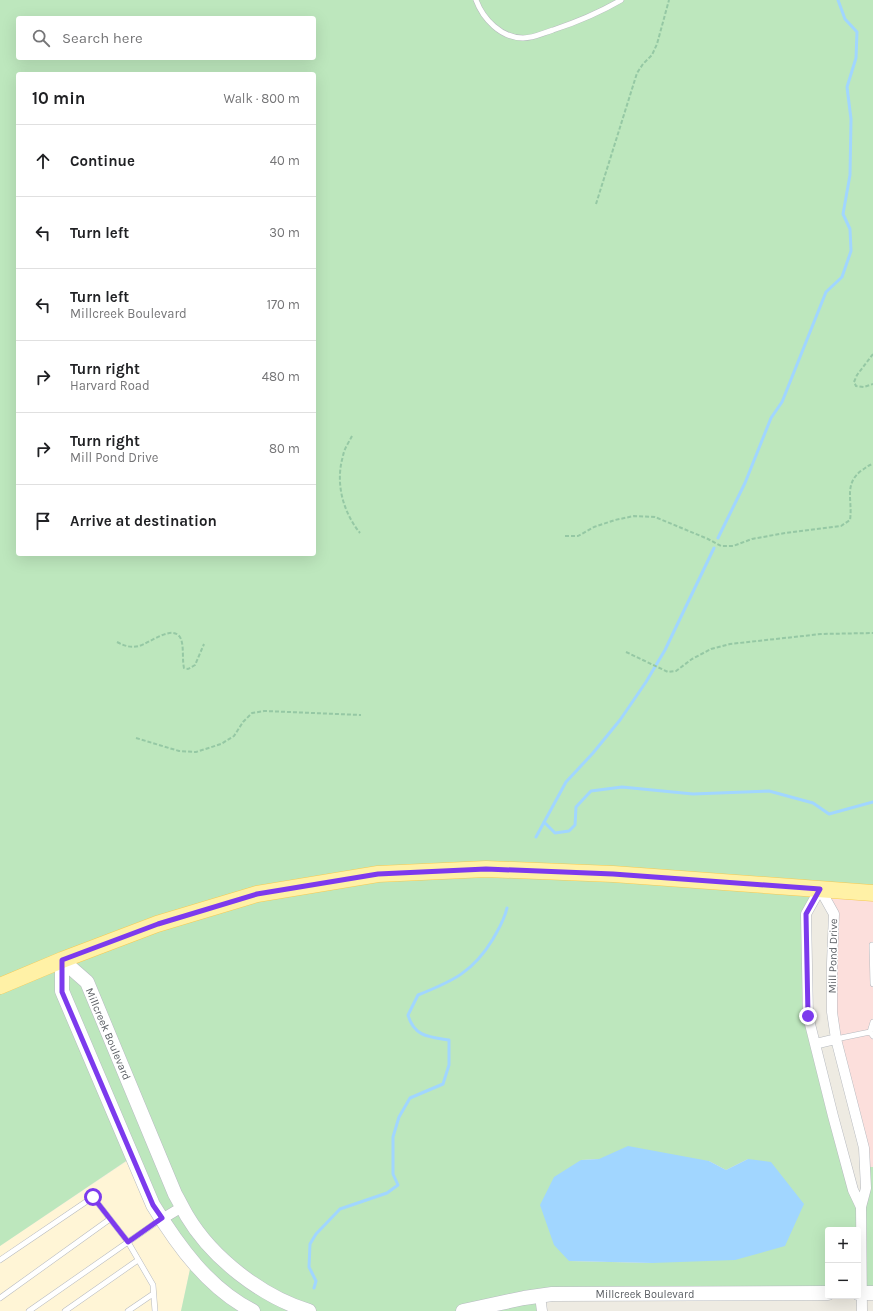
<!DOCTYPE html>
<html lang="en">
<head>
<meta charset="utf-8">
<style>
  body { margin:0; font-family:Karla,sans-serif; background:#f6f6f6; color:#202124 }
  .controls { position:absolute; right:12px; bottom:12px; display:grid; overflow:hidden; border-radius:4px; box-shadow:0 4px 16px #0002 }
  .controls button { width:36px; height:36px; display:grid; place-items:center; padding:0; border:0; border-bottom:1px solid #e0e0e0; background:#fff; color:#202124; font:20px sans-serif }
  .stop { position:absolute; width:12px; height:12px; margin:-9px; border:3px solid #7c3aed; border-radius:50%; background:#fff }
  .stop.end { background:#7c3aed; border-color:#fff; box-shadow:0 1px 4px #0008 }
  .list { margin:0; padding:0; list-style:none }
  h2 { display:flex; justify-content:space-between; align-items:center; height:52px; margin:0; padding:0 16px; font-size:17px }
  h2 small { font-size:13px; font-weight:400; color:#757577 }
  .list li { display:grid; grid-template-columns:26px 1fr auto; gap:12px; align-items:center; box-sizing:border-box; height:72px; padding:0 16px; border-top:1px solid #e0e0e0 }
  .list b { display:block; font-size:15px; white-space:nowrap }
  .list p { margin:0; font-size:13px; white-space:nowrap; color:#757577 }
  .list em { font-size:13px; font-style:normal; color:#757577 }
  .icon { flex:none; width:22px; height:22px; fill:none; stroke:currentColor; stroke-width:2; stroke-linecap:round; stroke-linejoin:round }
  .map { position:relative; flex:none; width:873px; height:1311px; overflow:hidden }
  .search { position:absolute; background:#fff; box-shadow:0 4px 16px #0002; left:16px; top:16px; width:300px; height:44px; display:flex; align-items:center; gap:10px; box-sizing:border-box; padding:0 14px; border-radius:4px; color:#757577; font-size:15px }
  .panel { position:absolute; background:#fff; box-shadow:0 4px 16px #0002; left:16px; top:72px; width:300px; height:484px; border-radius:4px }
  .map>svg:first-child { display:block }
  .commercial { fill:#fff5d6 }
  .medical { fill:#fcdfdc }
  .green { fill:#bde7bd; fill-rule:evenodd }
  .water { fill:#a1d6ff }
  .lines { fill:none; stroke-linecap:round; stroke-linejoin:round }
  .stream { stroke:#a1d6ff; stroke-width:3 }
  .lane-casing { stroke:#b7babf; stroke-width:6 }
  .street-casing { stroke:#b7babf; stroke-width:11 }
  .secondary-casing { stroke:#b7bbc1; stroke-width:15 }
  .primary-casing { stroke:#f7c952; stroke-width:17 }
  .path { stroke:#95c8a4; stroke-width:2; stroke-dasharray:4 2; stroke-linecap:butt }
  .lane { stroke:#fff; stroke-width:5 }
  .street { stroke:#fff; stroke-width:10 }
  .secondary { stroke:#fff; stroke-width:14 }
  .primary { stroke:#fff1a6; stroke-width:16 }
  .route { stroke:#7c3aed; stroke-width:5 }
  .labels { text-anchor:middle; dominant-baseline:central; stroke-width:3; stroke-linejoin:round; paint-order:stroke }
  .street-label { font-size:11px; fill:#5a5e63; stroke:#fff }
</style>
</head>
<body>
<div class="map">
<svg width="873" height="1311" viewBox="0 0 873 1311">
  <rect width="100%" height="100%" fill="#eeebe2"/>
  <path class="commercial" d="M133,1157L192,1260L181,1311H0V1246Z"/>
  <path class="medical" d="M820,889L873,893V1167H866L836,1039L834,914Z"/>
  <path class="green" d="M0,0H873V893L820,889L806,914L808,1016L861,1206L866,1167H873V1293H858V1230H828V1293L543,1295V1311H181L192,1260L132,1157L0,1246ZM18,18H314V58H18ZM18,74H314V554H18ZM599,1159L709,1161L726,1170L748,1159L652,1263L569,1261L581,1160Z"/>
  <path class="water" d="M628,1146L709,1161L726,1170L748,1159L771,1162L804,1204L785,1246L735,1260L652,1263L569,1261L554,1245L540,1205L554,1177L581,1160L599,1159Z"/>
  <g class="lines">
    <path class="stream" d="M718,538L745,483L771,418L782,402L826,292L842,277L851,251L850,229L843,214L850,175L851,119L847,87L856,58L857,32L845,19L838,0
      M544,822L555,833L569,831L575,825L576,807L591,791L622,787L693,794L769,791L813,803L829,814L873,802
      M536,837L566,782L593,753L620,720L646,682L665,650L714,548
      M314,1288L316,1281L309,1267L310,1244L316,1234L340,1209L387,1193L398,1185L393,1174V1137L399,1117L410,1098L443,1084L449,1065V1040C430,1037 414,1037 408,1015L418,995C453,981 473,972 493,939C499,928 504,921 507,908"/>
    <g class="lane-casing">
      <path id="lane" d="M476,0C483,19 501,38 523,38C534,38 543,33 553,30C577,22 599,13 621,0
        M873,945H872L873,984
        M870,1032L873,1022
        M836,1039L870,1032L873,1036
        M0,1260L93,1197L128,1242L161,1219
        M0,1298L110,1219
        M29,1311L128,1242L153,1285L155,1311
        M65,1311L138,1260
        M128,1311L153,1294"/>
    </g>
    <g class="street-casing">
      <path id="street" d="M820,889L834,914L832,963V1012L836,1039L864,1148L866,1188L861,1207L862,1311
        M820,889L806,914L808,1016L833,1116L853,1190L861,1207
        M815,1044L836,1039
        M162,1219L182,1207
        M540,1296L542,1311"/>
    </g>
    <g class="secondary-casing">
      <path id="secondary" d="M62,960L87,982L175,1194C179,1201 183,1209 187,1216C212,1258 262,1297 309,1311
        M62,960V991L153,1205C178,1246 209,1289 253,1311
        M858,1293H873
        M463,1311L524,1298L552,1294L828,1293"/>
    </g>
    <g class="primary-casing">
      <path id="primary" d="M0,986L62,960L157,924L257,894L378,874L486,869L613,874L873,893"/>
    </g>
    <path class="path" d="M596,204L637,73L643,64L652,55L657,44L669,0
      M873,354L857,375L854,382L856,386L864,387L873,384
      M352,436C349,442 344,449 343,456C335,483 343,512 360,533
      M565,536H578L594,527L615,520L634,516L655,517L708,539L721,546H733L752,539L785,533L841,526L850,520C853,501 843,484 862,470C866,468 868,465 873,464
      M117,642C125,646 130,648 139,646C150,643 174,623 181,639C184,647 182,659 184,668L188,669L195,665L204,644
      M626,652L668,672L676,671L692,659L711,649L730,644L821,634L873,633
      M136,738L179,751L196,752L221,744L234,736L243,722L252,713L264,711L361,715"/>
    <use href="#lane" class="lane"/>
    <use href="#street" class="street"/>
    <use href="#secondary" class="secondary"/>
    <use href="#primary" class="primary"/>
  </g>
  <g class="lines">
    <path class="route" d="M93,1197L128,1242L162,1218L153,1205L62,992V960L158,924L257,894L378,874L486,869L613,874L820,889L806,914L808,1016"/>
  </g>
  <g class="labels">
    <g class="street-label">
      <text transform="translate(833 956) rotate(-89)">Mill Pond Drive</text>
      <text transform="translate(108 1034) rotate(67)">Millcreek Boulevard</text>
      <text x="645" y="1294">Millcreek Boulevard</text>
    </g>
  </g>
</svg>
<div class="controls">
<button>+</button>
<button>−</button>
</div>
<div class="stop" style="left:93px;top:1197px"></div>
<div class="stop end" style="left:808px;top:1016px"></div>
<div class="search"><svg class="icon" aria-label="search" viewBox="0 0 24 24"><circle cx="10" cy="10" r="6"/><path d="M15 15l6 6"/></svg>Search here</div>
<section class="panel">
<h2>10 min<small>Walk · 800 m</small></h2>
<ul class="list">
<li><svg class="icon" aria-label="ahead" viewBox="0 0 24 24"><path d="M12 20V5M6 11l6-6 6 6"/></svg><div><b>Continue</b></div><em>40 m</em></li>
<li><svg class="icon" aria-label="left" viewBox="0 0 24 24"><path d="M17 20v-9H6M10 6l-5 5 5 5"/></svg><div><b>Turn left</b></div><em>30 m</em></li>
<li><svg class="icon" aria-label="left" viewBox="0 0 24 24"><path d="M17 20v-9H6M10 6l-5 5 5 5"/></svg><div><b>Turn left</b><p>Millcreek Boulevard</p></div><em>170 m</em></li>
<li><svg class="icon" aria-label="right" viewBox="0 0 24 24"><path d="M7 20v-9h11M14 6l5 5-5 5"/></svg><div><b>Turn right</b><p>Harvard Road</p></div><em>480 m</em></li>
<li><svg class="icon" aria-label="right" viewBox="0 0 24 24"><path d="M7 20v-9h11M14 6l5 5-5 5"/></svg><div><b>Turn right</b><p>Mill Pond Drive</p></div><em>80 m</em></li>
<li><svg class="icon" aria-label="arrive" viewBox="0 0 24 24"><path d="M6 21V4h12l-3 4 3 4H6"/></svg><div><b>Arrive at destination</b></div></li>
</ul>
</section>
</div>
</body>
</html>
